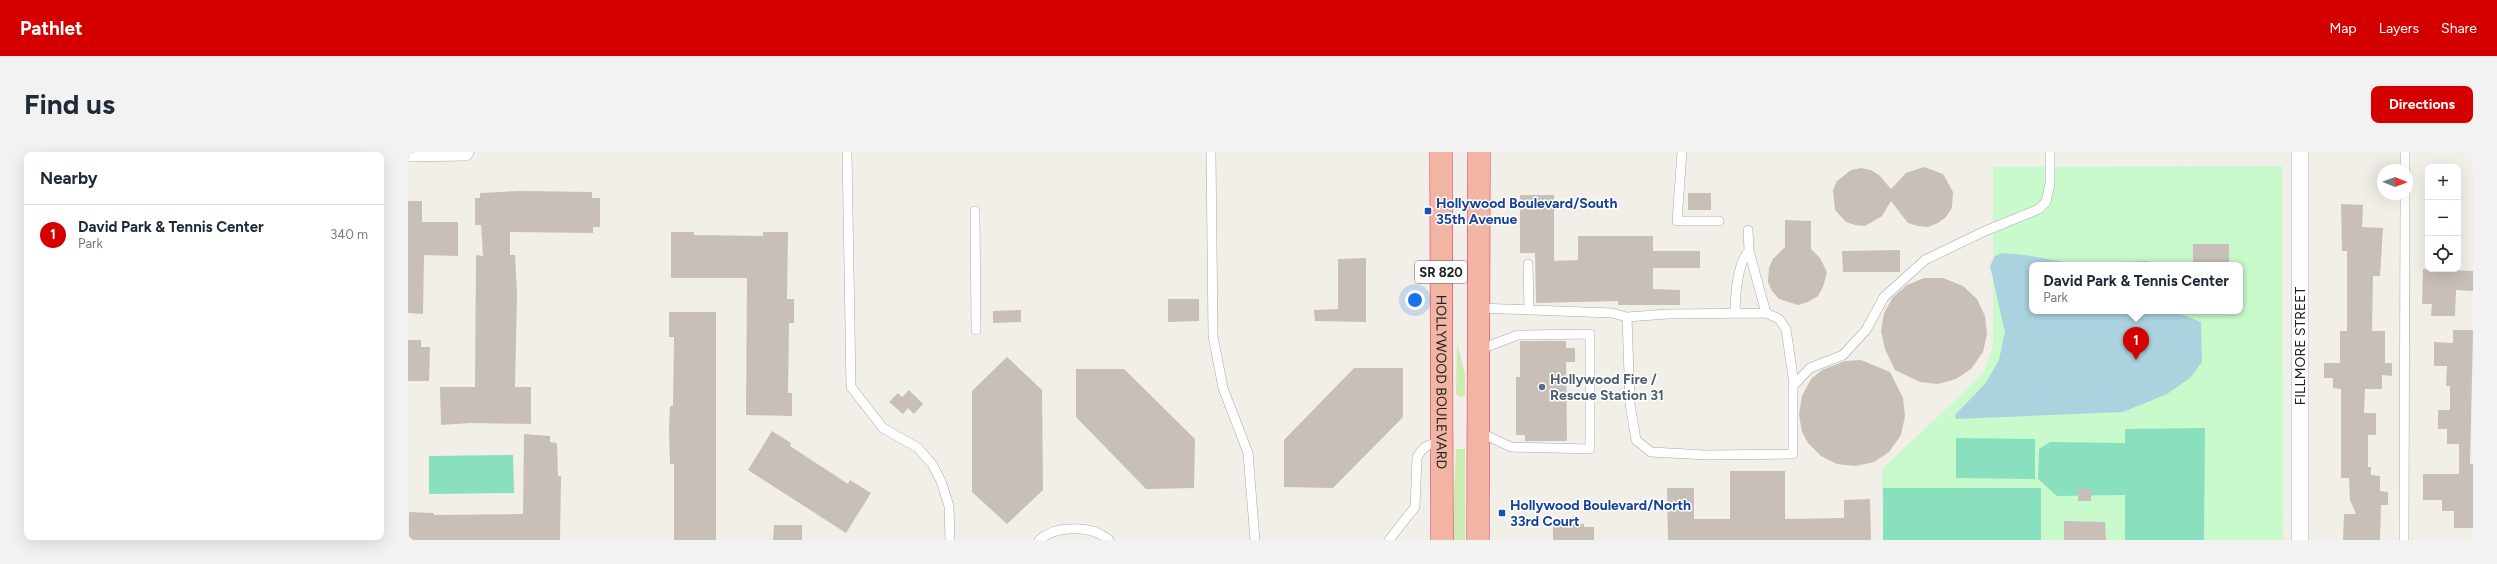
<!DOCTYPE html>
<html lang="en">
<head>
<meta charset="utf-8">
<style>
  body { margin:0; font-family:Figtree,sans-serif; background:#f2f2f3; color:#1f2937 }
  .controls { position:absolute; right:12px; top:12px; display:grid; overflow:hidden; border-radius:8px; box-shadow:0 4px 16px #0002 }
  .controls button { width:36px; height:36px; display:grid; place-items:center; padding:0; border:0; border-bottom:1px solid #e0e1e3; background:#fff; color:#1f2937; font:20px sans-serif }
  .compass { position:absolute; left:1969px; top:12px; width:36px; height:36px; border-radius:50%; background:#fff; box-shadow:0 4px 16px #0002; rotate:91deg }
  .you { position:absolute; left:1007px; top:148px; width:14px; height:14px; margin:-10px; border:3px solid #fff; border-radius:50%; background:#1a73e8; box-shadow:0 0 0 6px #1a73e833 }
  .badge { display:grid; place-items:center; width:26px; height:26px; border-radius:50%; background:#d40000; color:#fff; font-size:13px; font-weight:700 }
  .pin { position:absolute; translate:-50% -33px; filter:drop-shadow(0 1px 2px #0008) }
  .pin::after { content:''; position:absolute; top:21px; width:14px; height:12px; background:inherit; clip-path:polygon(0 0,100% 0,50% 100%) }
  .popup { position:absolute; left:1621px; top:110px; width:214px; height:52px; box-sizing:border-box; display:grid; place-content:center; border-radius:8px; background:#fff; filter:drop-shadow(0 1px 3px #0005); font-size:13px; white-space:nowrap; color:#747a83 }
  .popup b { font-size:15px; color:#1f2937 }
  .popup::after { content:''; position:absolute; left:50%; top:100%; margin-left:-8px; border:8px solid transparent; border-top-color:#fff }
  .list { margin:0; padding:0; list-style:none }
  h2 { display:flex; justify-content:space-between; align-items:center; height:52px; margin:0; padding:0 16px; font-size:17px }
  h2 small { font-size:13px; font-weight:400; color:#747a83 }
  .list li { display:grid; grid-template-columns:26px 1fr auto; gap:12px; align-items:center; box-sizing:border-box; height:60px; padding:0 16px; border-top:1px solid #e0e1e3 }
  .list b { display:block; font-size:15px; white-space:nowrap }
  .list p { margin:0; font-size:13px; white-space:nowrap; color:#747a83 }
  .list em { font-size:13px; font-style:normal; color:#747a83 }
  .icon { flex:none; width:22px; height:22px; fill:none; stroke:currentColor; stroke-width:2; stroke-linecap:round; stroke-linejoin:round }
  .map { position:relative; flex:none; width:2065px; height:388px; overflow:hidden; border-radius:8px }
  header { display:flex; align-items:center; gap:24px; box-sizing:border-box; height:56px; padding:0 20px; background:#d40000; color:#fff }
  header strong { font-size:19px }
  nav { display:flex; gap:22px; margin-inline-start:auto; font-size:14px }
  .intro { display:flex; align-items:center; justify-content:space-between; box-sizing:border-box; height:96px; padding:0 24px }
  h1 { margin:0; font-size:28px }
  .button { padding:10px 18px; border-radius:8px; background:#d40000; color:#fff; font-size:14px; font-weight:700 }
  main { display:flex; gap:24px; padding:0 24px }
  aside { flex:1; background:#fff; border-radius:8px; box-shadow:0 4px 16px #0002 }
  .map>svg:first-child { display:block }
  .grass { fill:#cdebb0 }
  .park { fill:#c8facc; fill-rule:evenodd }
  .pitch { fill:#88e0be }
  .water { fill:#aad3df }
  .building { fill:#c7bfb8 }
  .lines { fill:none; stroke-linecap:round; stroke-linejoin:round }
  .service-casing { stroke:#a9a9a9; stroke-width:10 }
  .minor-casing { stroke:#a9a9a9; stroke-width:18 }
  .trunk-casing { stroke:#dc2a67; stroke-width:23 }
  .service { stroke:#fff; stroke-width:9 }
  .minor { stroke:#fff; stroke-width:17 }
  .trunk { stroke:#f2b4a3; stroke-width:22 }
  .transit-dot { fill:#1a4fb4; stroke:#fff; stroke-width:1.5 }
  .service-dot { fill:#5c6f8a; stroke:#fff; stroke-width:1.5 }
  .labels { text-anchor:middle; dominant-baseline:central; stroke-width:3; stroke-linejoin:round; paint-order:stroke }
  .shield { fill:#fff; stroke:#646464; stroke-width:1 }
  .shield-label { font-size:13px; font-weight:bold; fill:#222 }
  .transit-label { font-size:14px; font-weight:bold; fill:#164399; stroke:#fff; text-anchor:start }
  .street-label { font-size:14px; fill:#222; stroke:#fff }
  .service-label { font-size:14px; font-weight:bold; fill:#4e5e75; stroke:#fff; text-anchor:start }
</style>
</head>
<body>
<header>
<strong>Pathlet</strong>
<nav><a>Map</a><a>Layers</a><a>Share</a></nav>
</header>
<div class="intro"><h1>Find us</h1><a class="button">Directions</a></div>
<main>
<aside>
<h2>Nearby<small></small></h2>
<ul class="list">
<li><span class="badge">1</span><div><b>David Park &amp; Tennis Center</b><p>Park</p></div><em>340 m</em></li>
</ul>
</aside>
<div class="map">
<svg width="2065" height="388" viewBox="0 0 2065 388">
  <rect width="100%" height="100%" fill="#f2efe9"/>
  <path class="grass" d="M1049,191L1057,223V243L1053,245L1048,242Z
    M1048,297H1057V388H1044Z"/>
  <path class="park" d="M1874,14L1875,388H1475L1474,317L1576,221L1585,194V15ZM1624,113H1832V159H1624Z"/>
  <path class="pitch" d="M1797,276L1796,388H1717V343L1649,344L1630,327L1631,297L1642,290L1717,291V277Z
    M1548,286L1627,287V327L1548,326Z
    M105,303L106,341L21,342V304Z
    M1475,336H1633V388H1475Z"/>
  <path class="water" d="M1594,101L1617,103L1667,112L1740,109L1747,113H1624V159H1764L1793,170L1794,210L1782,226L1759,242L1715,260L1548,267L1547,263L1577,232L1591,208L1597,180L1582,114L1587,104Z"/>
  <path class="building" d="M1516,15L1535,22L1545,40L1544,56L1538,65L1530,71L1520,75L1510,74L1500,71L1483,49L1474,64L1457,74L1447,73L1438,70L1427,58L1425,38L1429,29L1443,18L1453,16L1463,18L1471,23L1483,37L1498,21Z
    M111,39L184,40V46H192V75H185V81L102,80V103H107L109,142L107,235H123V272L63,271L33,273L32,235H67L68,103L75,104L73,73H67V46H72V41Z
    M1280,41H1303V58H1280Z
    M1112,43H1146V109L1170,108V84H1245V99H1292V116H1245V137L1272,138V153H1210V149L1128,151L1127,101H1112Z
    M0,49H14V70H50V104L16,103L15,162L0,161Z
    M1933,52L1955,53L1954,75L1975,76L1972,124H1965L1964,179H1977V211H1984V224L1974,223V237H1957L1956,261H1968V283H1960V315H1963V323L1972,324V339L1980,340V353H1973L1972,388H1935L1936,362H1948L1942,348L1941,326H1933V237L1925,236V226H1916V211H1932V179H1939V99H1934Z
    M1377,68L1403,69V97L1412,106L1419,120L1415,135L1410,144L1400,150L1390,153L1371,147L1364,139L1360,130L1361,116L1365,107L1377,95Z
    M263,80H286V83L355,84V80H380L379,147H386V171H381L380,241H384V264L338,263L339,126H263Z
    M1785,92H1821V113H1785Z
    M1492,98V120H1435L1434,99Z
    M958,106V170L907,169L906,158L930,157V107Z
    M2015,117L2065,119V139L2048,138L2047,164H2023L2024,152H2014Z
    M1516,126H1535L1555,134L1569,147L1577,164L1579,182L1575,200L1563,217L1548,227L1530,232L1512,230L1487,218L1477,197L1473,179L1476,161L1485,145L1499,133Z
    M760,147H791V169L760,170Z
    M613,158V170L585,171V159Z
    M261,160H308V388H266V312H262L261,277L262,254H265L266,185H261Z
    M2045,178H2065L2062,312H2065V376H2046V359H2034V348H2015V322H2051V292H2039V277H2030V258H2042V234H2038L2039,214H2026V190L2045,191Z
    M0,188H13V195H22L21,229H0Z
    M1112,189H1158V196H1167V210H1158L1159,289H1117V283H1108V225H1112Z
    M599,205L634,238L635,338L599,372L564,340V239Z
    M1453,208L1482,220L1495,246L1497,264L1493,283L1481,300L1466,310L1448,314L1429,312L1413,304L1400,291L1394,280L1391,262L1394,244L1403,227L1414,218L1437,209Z
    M946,216H995V265L925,336L876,335V288Z
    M668,217H716L787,287L786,336L738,337L668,265Z
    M501,238L515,252L506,262L500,256L495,262L481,250L490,241L494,245Z
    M364,279L383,291L382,294L440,332L442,328L463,341L438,381L340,318Z
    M116,282L142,284V290L149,291L150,324H153L152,388H1V360L26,361V363L115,362Z
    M1322,319H1377V367L1436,366V348L1462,347L1463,388H1260L1259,336H1286V367H1322Z
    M1670,337H1683V349H1670Z
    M1656,369L1697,370L1698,388H1656Z
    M1145,372H1176V375H1186V388H1145Z
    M366,373H394V388H365Z"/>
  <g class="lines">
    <g class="service-casing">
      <path id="service" d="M439,0L443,235L475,276L510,296L524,312L533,329L541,354L542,388
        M803,0L805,184L815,236L840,301L847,388
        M1274,0L1269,69H1311
        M1997,18V0
        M567,59L568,178
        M1340,78L1341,99L1358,161
        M1120,112L1121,158
        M1070,156L1204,161L1219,165L1222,252L1228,288L1243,300L1298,303L1385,302V234L1402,216L1435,203L1458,178L1476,145L1517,108L1577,79L1631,57L1638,50L1642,32V0
        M1327,162C1327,146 1329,111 1341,99
        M1219,165L1260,162L1358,161L1371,167L1378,177L1386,232
        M1070,198L1110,183L1182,182V297L1103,295L1071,280
        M631,388C648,373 684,373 701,388
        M981,388L1007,355L1009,306C1014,294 1022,292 1034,289
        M1996,388L1997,42"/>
    </g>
    <g class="minor-casing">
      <path id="minor" d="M1892,0V388
        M0,1L57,0"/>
    </g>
    <g class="trunk-casing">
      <g id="trunk">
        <path id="s1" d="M1033,0L1034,388"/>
        <path d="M1070,388L1071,0"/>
      </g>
    </g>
    <use href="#service" class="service"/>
    <use href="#minor" class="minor"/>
    <use href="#trunk" class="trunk"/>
  </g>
  <g class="transit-dot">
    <rect x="1016" y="55" width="8" height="8" rx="2"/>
    <rect x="1090" y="357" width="8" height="8" rx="2"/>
  </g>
  <circle class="service-dot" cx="1134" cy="235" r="4"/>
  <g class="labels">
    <rect class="shield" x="1007" y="109" width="52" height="22" rx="3"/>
    <g class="shield-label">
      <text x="1033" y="120">SR 820</text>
    </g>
    <g class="transit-label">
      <text x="1028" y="51">Hollywood Boulevard/South<tspan x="1028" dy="16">35th Avenue</tspan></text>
      <text x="1102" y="353">Hollywood Boulevard/North<tspan x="1102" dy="16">33rd Court</tspan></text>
    </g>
    <g class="street-label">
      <text transform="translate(1892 194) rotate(-90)">FILLMORE STREET</text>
      <text stroke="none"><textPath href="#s1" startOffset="230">HOLLYWOOD BOULEVARD</textPath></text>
    </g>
    <g class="service-label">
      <text x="1142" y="227">Hollywood Fire /<tspan x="1142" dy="16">Rescue Station 31</tspan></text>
    </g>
  </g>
</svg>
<div class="controls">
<button>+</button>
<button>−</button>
<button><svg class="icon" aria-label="locate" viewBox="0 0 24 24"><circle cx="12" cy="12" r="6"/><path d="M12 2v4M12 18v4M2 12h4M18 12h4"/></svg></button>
</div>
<svg class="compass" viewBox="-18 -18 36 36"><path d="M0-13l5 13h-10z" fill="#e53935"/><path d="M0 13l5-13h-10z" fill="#747a83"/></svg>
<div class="you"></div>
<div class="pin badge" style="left:1728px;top:208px">1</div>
<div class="popup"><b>David Park &amp; Tennis Center</b>Park</div>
</div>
</main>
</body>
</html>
